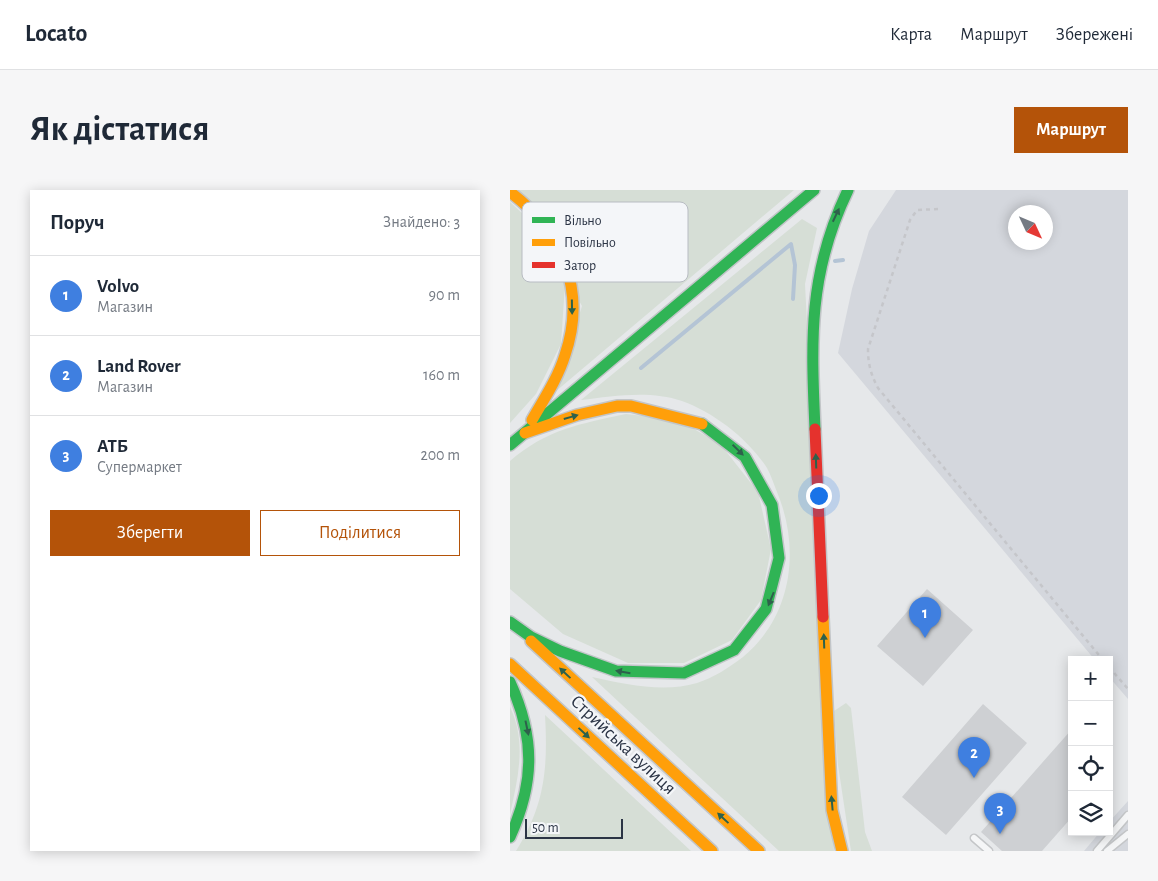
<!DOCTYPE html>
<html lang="uk">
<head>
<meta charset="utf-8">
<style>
  body { margin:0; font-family:"Alegreya Sans",sans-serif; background:#f6f6f7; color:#1f2937 }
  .controls { position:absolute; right:15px; bottom:15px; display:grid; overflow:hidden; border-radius:0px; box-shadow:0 2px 12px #0003 }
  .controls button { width:45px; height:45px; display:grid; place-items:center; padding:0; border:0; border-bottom:1px solid #e0e1e3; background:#fff; color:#1f2937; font:25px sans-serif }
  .compass { position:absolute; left:498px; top:15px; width:45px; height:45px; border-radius:50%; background:#fff; box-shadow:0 2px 12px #0003; rotate:134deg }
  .scale { position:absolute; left:15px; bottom:12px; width:98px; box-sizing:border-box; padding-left:5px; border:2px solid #2b3445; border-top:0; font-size:14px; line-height:18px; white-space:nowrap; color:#2b3445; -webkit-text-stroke:4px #f4f6f9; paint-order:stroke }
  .you { position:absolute; left:308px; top:305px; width:18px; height:18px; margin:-12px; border:4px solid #fff; border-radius:50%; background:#1a73e8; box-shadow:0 0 0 8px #1a73e833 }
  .badge { display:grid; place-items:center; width:32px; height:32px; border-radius:50%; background:#b45309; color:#fff; font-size:16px; font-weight:700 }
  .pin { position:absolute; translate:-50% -41px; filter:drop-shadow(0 1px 2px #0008) }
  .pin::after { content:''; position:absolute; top:26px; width:18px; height:15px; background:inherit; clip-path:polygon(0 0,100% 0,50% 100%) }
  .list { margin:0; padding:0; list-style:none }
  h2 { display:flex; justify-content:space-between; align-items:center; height:65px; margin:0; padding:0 20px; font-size:21px }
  h2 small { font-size:16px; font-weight:400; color:#747a83 }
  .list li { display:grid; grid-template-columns:32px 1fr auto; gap:15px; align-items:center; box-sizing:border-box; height:80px; padding:0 20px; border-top:1px solid #e0e1e3 }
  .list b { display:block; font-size:19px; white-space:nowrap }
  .list p { margin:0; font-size:16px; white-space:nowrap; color:#747a83 }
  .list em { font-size:16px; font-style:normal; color:#747a83 }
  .actions { display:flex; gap:10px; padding:15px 20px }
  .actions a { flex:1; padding:11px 0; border:1px solid #b45309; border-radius:0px; text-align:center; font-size:18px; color:#b45309 }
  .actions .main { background:#b45309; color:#fff }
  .icon { flex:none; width:28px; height:28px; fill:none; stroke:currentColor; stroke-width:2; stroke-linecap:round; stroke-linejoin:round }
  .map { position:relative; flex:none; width:618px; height:661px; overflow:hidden; border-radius:0px }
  header { display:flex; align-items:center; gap:30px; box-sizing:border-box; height:70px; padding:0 25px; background:#fff; border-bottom:1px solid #e0e1e3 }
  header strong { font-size:24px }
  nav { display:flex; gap:28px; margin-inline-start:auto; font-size:18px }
  .intro { display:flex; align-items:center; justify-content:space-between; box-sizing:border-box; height:120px; padding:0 30px }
  h1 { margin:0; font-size:35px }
  .button { padding:12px 22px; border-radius:0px; background:#b45309; color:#fff; font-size:18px; font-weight:700 }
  main { display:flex; gap:30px; padding:0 30px }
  aside { flex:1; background:#fff; border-radius:0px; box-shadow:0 2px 12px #0003 }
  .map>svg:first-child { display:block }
  .built { fill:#d4d7dd; fill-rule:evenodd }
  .green { fill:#d6ded6 }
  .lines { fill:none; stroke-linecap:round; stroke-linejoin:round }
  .stream { stroke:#b4c4d5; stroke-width:4 }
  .building { fill:#ced0d3 }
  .lane-casing { stroke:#c4c6c8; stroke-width:9 }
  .fast-casing { stroke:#c2c5c8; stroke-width:14 }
  .slow-casing { stroke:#c2c5c8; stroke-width:14 }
  .jam-casing { stroke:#c2c5c8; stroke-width:14 }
  .path { stroke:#c5c6ca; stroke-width:2.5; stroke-dasharray:4 4; stroke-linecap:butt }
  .lane { stroke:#f5f6f7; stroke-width:6 }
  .fast { stroke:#30b455; stroke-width:11 }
  .slow { stroke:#ff9f0a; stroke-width:11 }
  .jam { stroke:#e5322d; stroke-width:11 }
  .oneway { fill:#2d614b }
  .labels { text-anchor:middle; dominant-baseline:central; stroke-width:4.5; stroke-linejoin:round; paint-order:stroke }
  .street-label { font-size:19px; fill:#2b3445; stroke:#f4f6f9 }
  .key { fill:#f4f6f9; stroke:#b8bcc3; stroke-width:1 }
  .key-label { font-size:14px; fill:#2b3445 }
</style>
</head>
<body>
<header>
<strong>Locato</strong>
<nav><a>Карта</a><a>Маршрут</a><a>Збережені</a></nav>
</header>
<div class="intro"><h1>Як дістатися</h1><a class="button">Маршрут</a></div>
<main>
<aside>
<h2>Поруч<small>Знайдено: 3</small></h2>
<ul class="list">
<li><span class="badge" style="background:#3f7fe0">1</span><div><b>Volvo</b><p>Магазин</p></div><em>90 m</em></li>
<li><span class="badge" style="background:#3f7fe0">2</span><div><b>Land Rover</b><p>Магазин</p></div><em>160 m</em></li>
<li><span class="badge" style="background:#3f7fe0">3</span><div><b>АТБ</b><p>Супермаркет</p></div><em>200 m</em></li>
</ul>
<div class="actions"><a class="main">Зберегти</a><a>Поділитися</a></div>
</aside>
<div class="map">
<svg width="618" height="661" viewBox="0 0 618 661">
  <rect width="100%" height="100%" fill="#e6e8ea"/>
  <path class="built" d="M386,0H618V509L599,487V470H585L328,163L342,99L359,41ZM506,22H536V52H506Z
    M618,611V661H574L590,642H599V632Z"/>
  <path class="green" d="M8,0H284L45,202L72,116Z
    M0,12L28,38L55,94L51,154L26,204L0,233Z
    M292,29L307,38L295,94L324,661H269L82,487C115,494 153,503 187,493C203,488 220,477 233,467C282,427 291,359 267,302C264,295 261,285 257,278C238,249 205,223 172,211C140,200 104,206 71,210Z
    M116,224L169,230L211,255L248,302L261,359L251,410L222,450L174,473H118L53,444L0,399V271C37,239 70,234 116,224Z
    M336,513L341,518L355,642L362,661H341L328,575L324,521Z
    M0,517C17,552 8,588 0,624Z
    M35,525L181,661H6C35,615 38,578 35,525Z"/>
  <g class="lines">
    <path class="stream" d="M325,71L333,70
      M131,178L281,54L285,75L283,109"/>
  </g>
  <path class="building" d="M417,399L463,440L413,496L367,456Z
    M473,514L517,553L436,645L392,607Z
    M562,539V627L532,661H492L471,642Z"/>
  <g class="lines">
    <g class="lane-casing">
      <path id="lane" d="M464,648L479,661
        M587,661L618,625
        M597,661L618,644"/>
    </g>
    <g class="fast-casing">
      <path id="fast" d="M305,239C301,150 298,83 338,0
        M0,255L304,0
        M0,432L21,447L50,461L106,481L174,483L224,460L256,419L269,368L262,315L235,267L192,234
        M0,492C25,547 25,592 0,647"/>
    </g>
    <g class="slow-casing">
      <path id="slow" d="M0,2C52,41 77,101 55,165C48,188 34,209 22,230
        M15,243L67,225L107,216H121L192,234
        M313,427L322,620L332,661
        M21,451L249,661
        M0,474L202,661"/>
    </g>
    <g class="jam-casing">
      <path id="jam" d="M305,239L313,427"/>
    </g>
    <path class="path" d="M428,19L407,20L400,30L358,159C358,174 361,185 368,198L593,470
      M599,477L618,499"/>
    <use href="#lane" class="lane"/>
    <use href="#fast" class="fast"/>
    <use href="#slow" class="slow"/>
    <use href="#jam" class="jam"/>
  </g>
  <defs><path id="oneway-solid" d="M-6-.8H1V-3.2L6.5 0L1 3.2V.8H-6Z" transform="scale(1.25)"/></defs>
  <g class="oneway">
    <use href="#oneway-solid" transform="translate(326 25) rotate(-65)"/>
    <use href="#oneway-solid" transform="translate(62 117) rotate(89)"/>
    <use href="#oneway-solid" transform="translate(61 227) rotate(-16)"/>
    <use href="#oneway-solid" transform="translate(228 260) rotate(44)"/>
    <use href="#oneway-solid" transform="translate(306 271) rotate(-92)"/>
    <use href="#oneway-solid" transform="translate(261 409) rotate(112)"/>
    <use href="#oneway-solid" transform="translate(314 451) rotate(-92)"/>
    <use href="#oneway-solid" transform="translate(113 482) rotate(-170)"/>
    <use href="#oneway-solid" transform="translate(55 483) rotate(-137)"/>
    <use href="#oneway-solid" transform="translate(17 538) rotate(78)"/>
    <use href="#oneway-solid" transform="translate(74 543) rotate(43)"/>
    <use href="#oneway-solid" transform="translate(322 613) rotate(-95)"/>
    <use href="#oneway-solid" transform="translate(213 628) rotate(-137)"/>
  </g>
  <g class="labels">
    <g class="street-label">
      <text transform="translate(113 555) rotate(43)">Стрийська вулиця</text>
    </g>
  </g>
  <rect x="12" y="12" width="166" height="80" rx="8" class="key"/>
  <rect x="22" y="27" width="23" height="6" fill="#30b455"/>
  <rect x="22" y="49" width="23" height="7" fill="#ff9f0a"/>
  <rect x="22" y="72" width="23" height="6" fill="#e5322d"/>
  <g class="key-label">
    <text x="54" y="35">Вільно</text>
    <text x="54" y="57">Повільно</text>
    <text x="54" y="80">Затор</text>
  </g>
</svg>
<div class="controls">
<button>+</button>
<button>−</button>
<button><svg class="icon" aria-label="locate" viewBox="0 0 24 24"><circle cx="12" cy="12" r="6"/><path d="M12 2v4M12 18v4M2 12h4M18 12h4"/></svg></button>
<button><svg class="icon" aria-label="layers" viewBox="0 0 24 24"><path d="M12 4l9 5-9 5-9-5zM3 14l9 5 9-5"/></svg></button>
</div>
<svg class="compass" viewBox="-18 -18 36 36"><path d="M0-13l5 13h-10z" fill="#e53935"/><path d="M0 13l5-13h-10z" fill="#747a83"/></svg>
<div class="scale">50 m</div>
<div class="you"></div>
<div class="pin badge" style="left:415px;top:448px;background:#3f7fe0">1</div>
<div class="pin badge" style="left:464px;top:588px;background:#3f7fe0">2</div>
<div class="pin badge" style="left:490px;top:644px;background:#3f7fe0">3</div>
</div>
</main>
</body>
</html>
